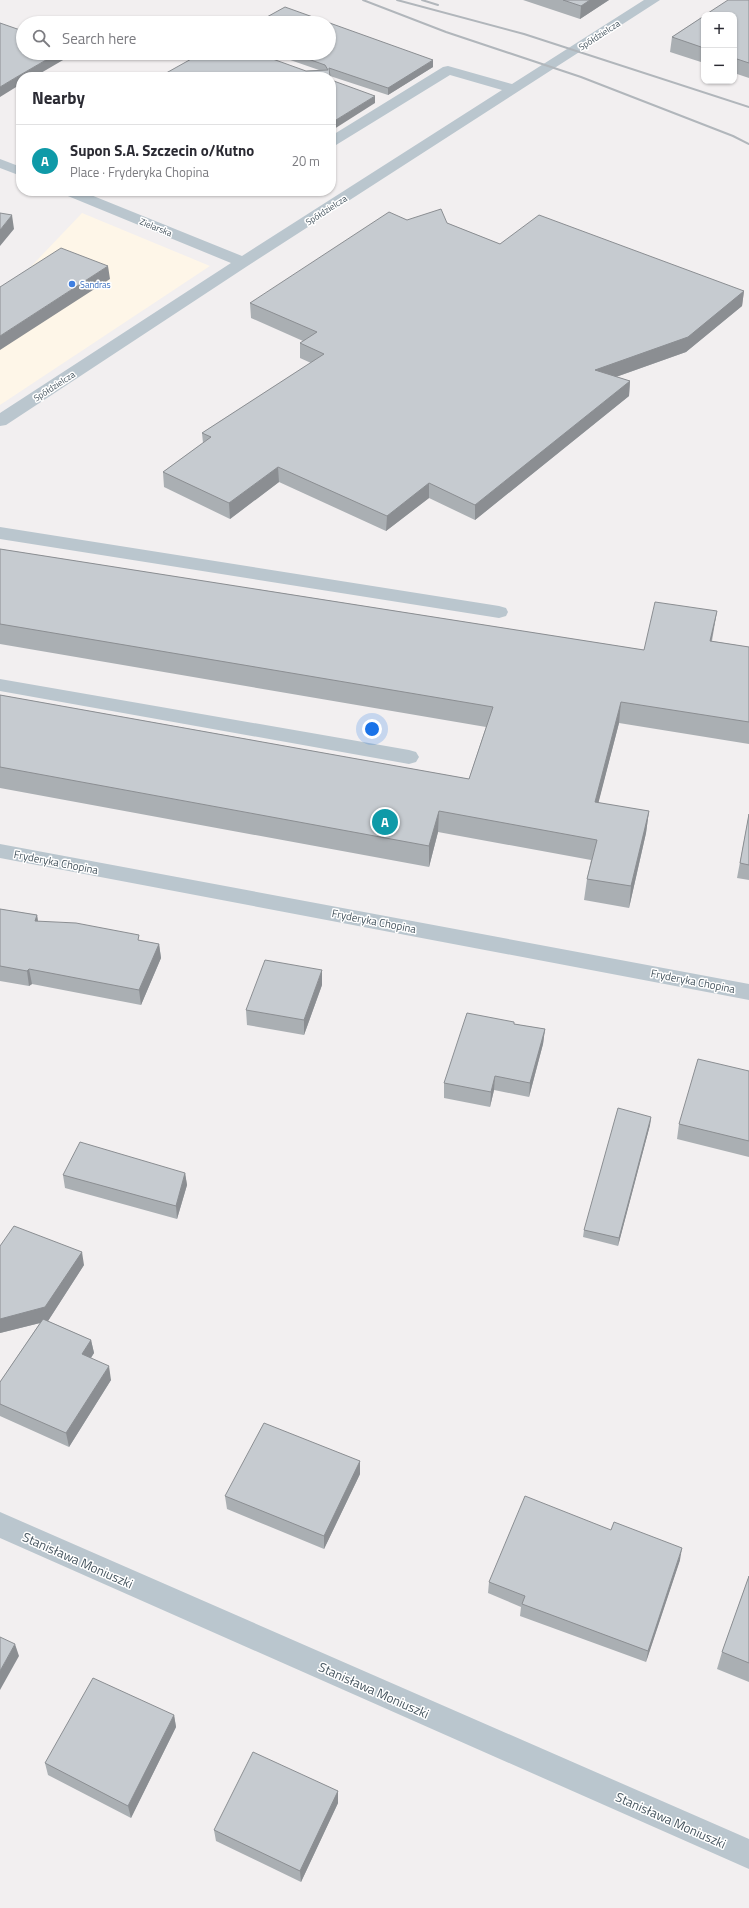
<!DOCTYPE html>
<html lang="en">
<head>
<meta charset="utf-8">
<style>
  body { margin:0; font-family:"Titillium Web",sans-serif; background:#f7f7f7; color:#2b2b33 }
  .controls { position:absolute; right:12px; top:12px; display:grid; overflow:hidden; border-radius:8px; box-shadow:0 1px 3px #0004 }
  .controls button { width:36px; height:36px; display:grid; place-items:center; padding:0; border:0; border-bottom:1px solid #e1e1e2; background:#fff; color:#2b2b33; font:20px sans-serif }
  .you { position:absolute; left:372px; top:729px; width:14px; height:14px; margin:-10px; border:3px solid #fff; border-radius:50%; background:#1a73e8; box-shadow:0 0 0 6px #1a73e833 }
  .badge { display:grid; place-items:center; width:26px; height:26px; border-radius:50%; background:#0982f3; color:#fff; font-size:13px; font-weight:700 }
  .pin { position:absolute; translate:-50% -50%; border:2px solid #fff; box-shadow:0 1px 4px #0006 }
  .list { margin:0; padding:0; list-style:none }
  h2 { display:flex; justify-content:space-between; align-items:center; height:52px; margin:0; padding:0 16px; font-size:17px }
  h2 small { font-size:13px; font-weight:400; color:#7c7c81 }
  .list li { display:grid; grid-template-columns:26px 1fr auto; gap:12px; align-items:center; box-sizing:border-box; height:72px; padding:0 16px; border-top:1px solid #e1e1e2 }
  .list b { display:block; font-size:15px; white-space:nowrap }
  .list p { margin:0; font-size:13px; white-space:nowrap; color:#7c7c81 }
  .list em { font-size:13px; font-style:normal; color:#7c7c81 }
  .icon { flex:none; width:22px; height:22px; fill:none; stroke:currentColor; stroke-width:2; stroke-linecap:round; stroke-linejoin:round }
  .map { position:relative; flex:none; width:749px; height:1908px; overflow:hidden }
  .search { position:absolute; background:#fff; box-shadow:0 1px 3px #0004; left:16px; top:16px; width:320px; height:44px; display:flex; align-items:center; gap:10px; box-sizing:border-box; padding:0 14px; border-radius:22px; color:#7c7c81; font-size:15px }
  .panel { position:absolute; background:#fff; box-shadow:0 1px 3px #0004; left:16px; top:72px; width:320px; height:124px; border-radius:16px }
  .map>svg:first-child { display:block }
  .commercial { fill:#fef6e8 }
  .lines { fill:none; stroke-linecap:round; stroke-linejoin:round }
  .minor { fill:#bac6ce; fill-rule:evenodd }
  .rail { stroke:#b1b6bb; stroke-width:2 }
  .wall { fill:#aaafb3 }
  .shaded-wall { fill:#8b8e92 }
  .building { fill:#c6cbd0; stroke:#8b8e92 }
  .shop-dot { fill:#3f7fe0; stroke:#fff; stroke-width:1.5 }
  .labels { text-anchor:middle; dominant-baseline:central; stroke-width:3; stroke-linejoin:round; paint-order:stroke }
  .far-street-label { font-size:9px; fill:#46555f; stroke:#fff }
  .far-shop-label { font-size:9px; fill:#366cbe; stroke:#fff; text-anchor:start }
  .street-label { font-size:11px; fill:#46555f; stroke:#fff }
  .near-street-label { font-size:13px; fill:#46555f; stroke:#fff }
</style>
</head>
<body>
<div class="map">
<svg width="749" height="1908" viewBox="0 0 749 1908">
  <rect width="100%" height="100%" fill="#f2eff0"/>
  <path class="commercial" d="M82,213L210,266L0,405V299Z"/>
  <g class="lines">
    <path class="minor" d="M644,0H660L249,265L6,425L0,426V413L231,263L63,194L61,191H81L242,256L502,90L450,75L336,145L331,146V136L443,67L448,66L512,84Z
      M0,159L21,167V176L0,168Z
      M0,527L499,606L506,608L508,612L506,616L499,618L0,539Z
      M0,679L409,750L416,752L419,757L416,762L409,764L0,691Z
      M0,844L749,984V1000L0,858Z
      M0,1512L749,1839V1869L0,1538Z"/>
    <path class="rail" d="M363,0L446,32L581,77L733,136L749,144
      M397,0L524,34L749,107
      M422,0L438,5"/>
  </g>
  <path class="wall" d="M523,0H609L580,19Z
    M749,0V78L734,73V15Z
    M704,16V63L670,52L672,37Z
    M270,53H329L433,67L388,95L330,76L306,71L319,70Z
    M407,220L447,223L500,244L744,291L742,306L686,352L616,377L630,381L629,396L475,520L429,498L386,531L279,482L230,519L164,487L163,472L203,443L202,433L311,363L300,358V343L303,341L251,318L250,303Z
    M0,549L644,650L717,611L712,641L749,647V744L619,723L598,803L649,811L646,833L629,908L584,900L587,879L591,860L438,832L429,867L0,788V695L469,779L486,727L0,644Z
    M749,814V880L737,878Z
    M0,909L37,915L38,921L159,944L161,958L141,1005L32,984L29,986L0,981Z
    M322,985L304,1035L247,1025L246,1010Z
    M514,1024L545,1029L543,1044L529,1097L494,1090L490,1107L444,1098V1083Z
    M749,1071V1157L677,1139L679,1124Z
    M651,1117L650,1125L618,1246L583,1237L584,1230Z
    M185,1173L187,1185L177,1219L65,1188L63,1175Z
    M0,1246L84,1265L48,1321L91,1340L94,1353L91,1358L111,1380L69,1447L0,1416V1382L40,1323L0,1333Z
    M360,1461V1474L324,1549L227,1509L225,1496Z
    M680,1560L646,1662L520,1616L521,1607L488,1593L489,1582Z
    M749,1576V1682L717,1669L722,1652Z
    M174,1715L176,1727L131,1818L48,1775L45,1763Z
    M338,1791V1803L301,1882L216,1841L214,1830Z"/>
  <path class="shaded-wall" d="M590,0H609L580,19L581,6Z
    M58,53H70V56L34,77H21V84L0,97V87L15,78Z
    M433,60V67L388,95V88Z
    M375,96V103L331,131V123Z
    M12,215L14,229L0,246V230Z
    M108,266L110,279L0,350V336Z
    M744,291L742,306L686,352L593,385L595,370Z
    M630,381L629,396L475,520V505Z
    M278,467L279,482L230,519L229,503Z
    M429,483V498L386,531L387,516Z
    M717,611L713,632L707,662L710,641Z
    M621,702L619,723L593,824L595,802Z
    M439,811L438,832L429,867V846Z
    M649,811L646,833L629,908L631,886Z
    M37,915L39,930L35,921Z
    M159,944L161,958L141,1005L139,990Z
    M29,969L32,984L29,986L27,971Z
    M322,970V985L304,1035V1020Z
    M545,1029L543,1044L529,1097L530,1083Z
    M495,1076L494,1090L490,1107L491,1092Z
    M651,1117L650,1125L618,1246L619,1238Z
    M185,1173L187,1185L177,1219L176,1206Z
    M82,1252L84,1265L48,1321L0,1333V1319Z
    M91,1340L94,1353L84,1368L82,1354Z
    M109,1366L111,1380L69,1447L66,1433Z
    M360,1461V1474L324,1549V1536Z
    M682,1548L680,1560L646,1662L648,1651Z
    M15,1644L19,1656L0,1690V1671Z
    M174,1715L176,1727L131,1818L128,1806Z
    M338,1791V1803L301,1882L300,1871Z"/>
  <path class="building" d="M563,0H590L581,6Z
    M728,0H749V63L734,58V15H705Z
    M285,7L433,60L388,88L329,68L330,77H159L202,53H256L306,71L328,70L325,65L291,53H329V23H256Z
    M704,16V48L672,37Z
    M0,23L23,31V53H58L15,78L0,87Z
    M331,80L375,96L331,123Z
    M441,209L447,223L500,244L539,215L744,291L688,337L595,370L630,381L475,505L429,483L387,516L278,467L229,503L163,472L211,437L202,433L324,354L300,343L317,332L250,303L389,212L407,220Z
    M0,213L12,215L0,230Z
    M61,248L108,266L0,336V287Z
    M0,549L644,650L655,602L717,611L710,641L749,647V722L621,702L595,802L649,811L631,886L587,879L597,840L439,811L429,846L0,767V695L469,779L493,707L0,624Z
    M749,814V865L740,863Z
    M0,909L37,915L35,921L76,923L139,935L138,940L159,944L139,990L29,969L27,971L0,966Z
    M265,960L322,970L304,1020L246,1010Z
    M467,1013L514,1022V1024L545,1029L530,1083L495,1076L491,1092L444,1083Z
    M698,1059L749,1071V1141L679,1124Z
    M618,1108L651,1117L619,1238L584,1230Z
    M80,1142L185,1173L176,1206L63,1175Z
    M14,1226L82,1252L45,1307L0,1319V1246Z
    M43,1319L91,1340L82,1354L109,1366L66,1433L0,1404V1382Z
    M264,1423L360,1461L324,1536L225,1496Z
    M525,1496L611,1530L614,1522L682,1548L648,1651L522,1604L525,1596L489,1582Z
    M749,1576V1663L722,1652Z
    M0,1637L15,1644L0,1671Z
    M93,1678L174,1715L128,1806L45,1763Z
    M253,1752L338,1791L300,1871L214,1830Z"/>
  <circle class="shop-dot" cx="72" cy="284" r="4"/>
  <g class="labels">
    <g class="far-street-label">
      <text transform="translate(599 35) rotate(-33)">Spółdzielcza</text>
      <text transform="translate(326 210) rotate(-33)">Spółdzielcza</text>
      <text transform="translate(156 227) rotate(22)">Zielarska</text>
      <text transform="translate(54 386) rotate(-33)">Spółdzielcza</text>
    </g>
    <g class="far-shop-label">
      <text x="80" y="284">Sandras</text>
    </g>
    <g class="street-label">
      <text transform="translate(56 862) rotate(11)">Fryderyka Chopina</text>
      <text transform="translate(374 921) rotate(11)">Fryderyka Chopina</text>
      <text transform="translate(693 981) rotate(11)">Fryderyka Chopina</text>
    </g>
    <g class="near-street-label">
      <text transform="translate(78 1560) rotate(24)">Stanisława Moniuszki</text>
      <text transform="translate(374 1690) rotate(24)">Stanisława Moniuszki</text>
      <text transform="translate(671 1820) rotate(24)">Stanisława Moniuszki</text>
    </g>
  </g>
</svg>
<div class="controls">
<button>+</button>
<button>−</button>
</div>
<div class="you"></div>
<div class="pin badge" style="left:385px;top:822px;background:#0f9aa8">A</div>
<div class="search"><svg class="icon" aria-label="search" viewBox="0 0 24 24"><circle cx="10" cy="10" r="6"/><path d="M15 15l6 6"/></svg>Search here</div>
<section class="panel">
<h2>Nearby<small></small></h2>
<ul class="list">
<li><span class="badge" style="background:#0f9aa8">A</span><div><b>Supon S.A. Szczecin o/Kutno</b><p>Place · Fryderyka Chopina</p></div><em>20 m</em></li>
</ul>
</section>
</div>
</body>
</html>
